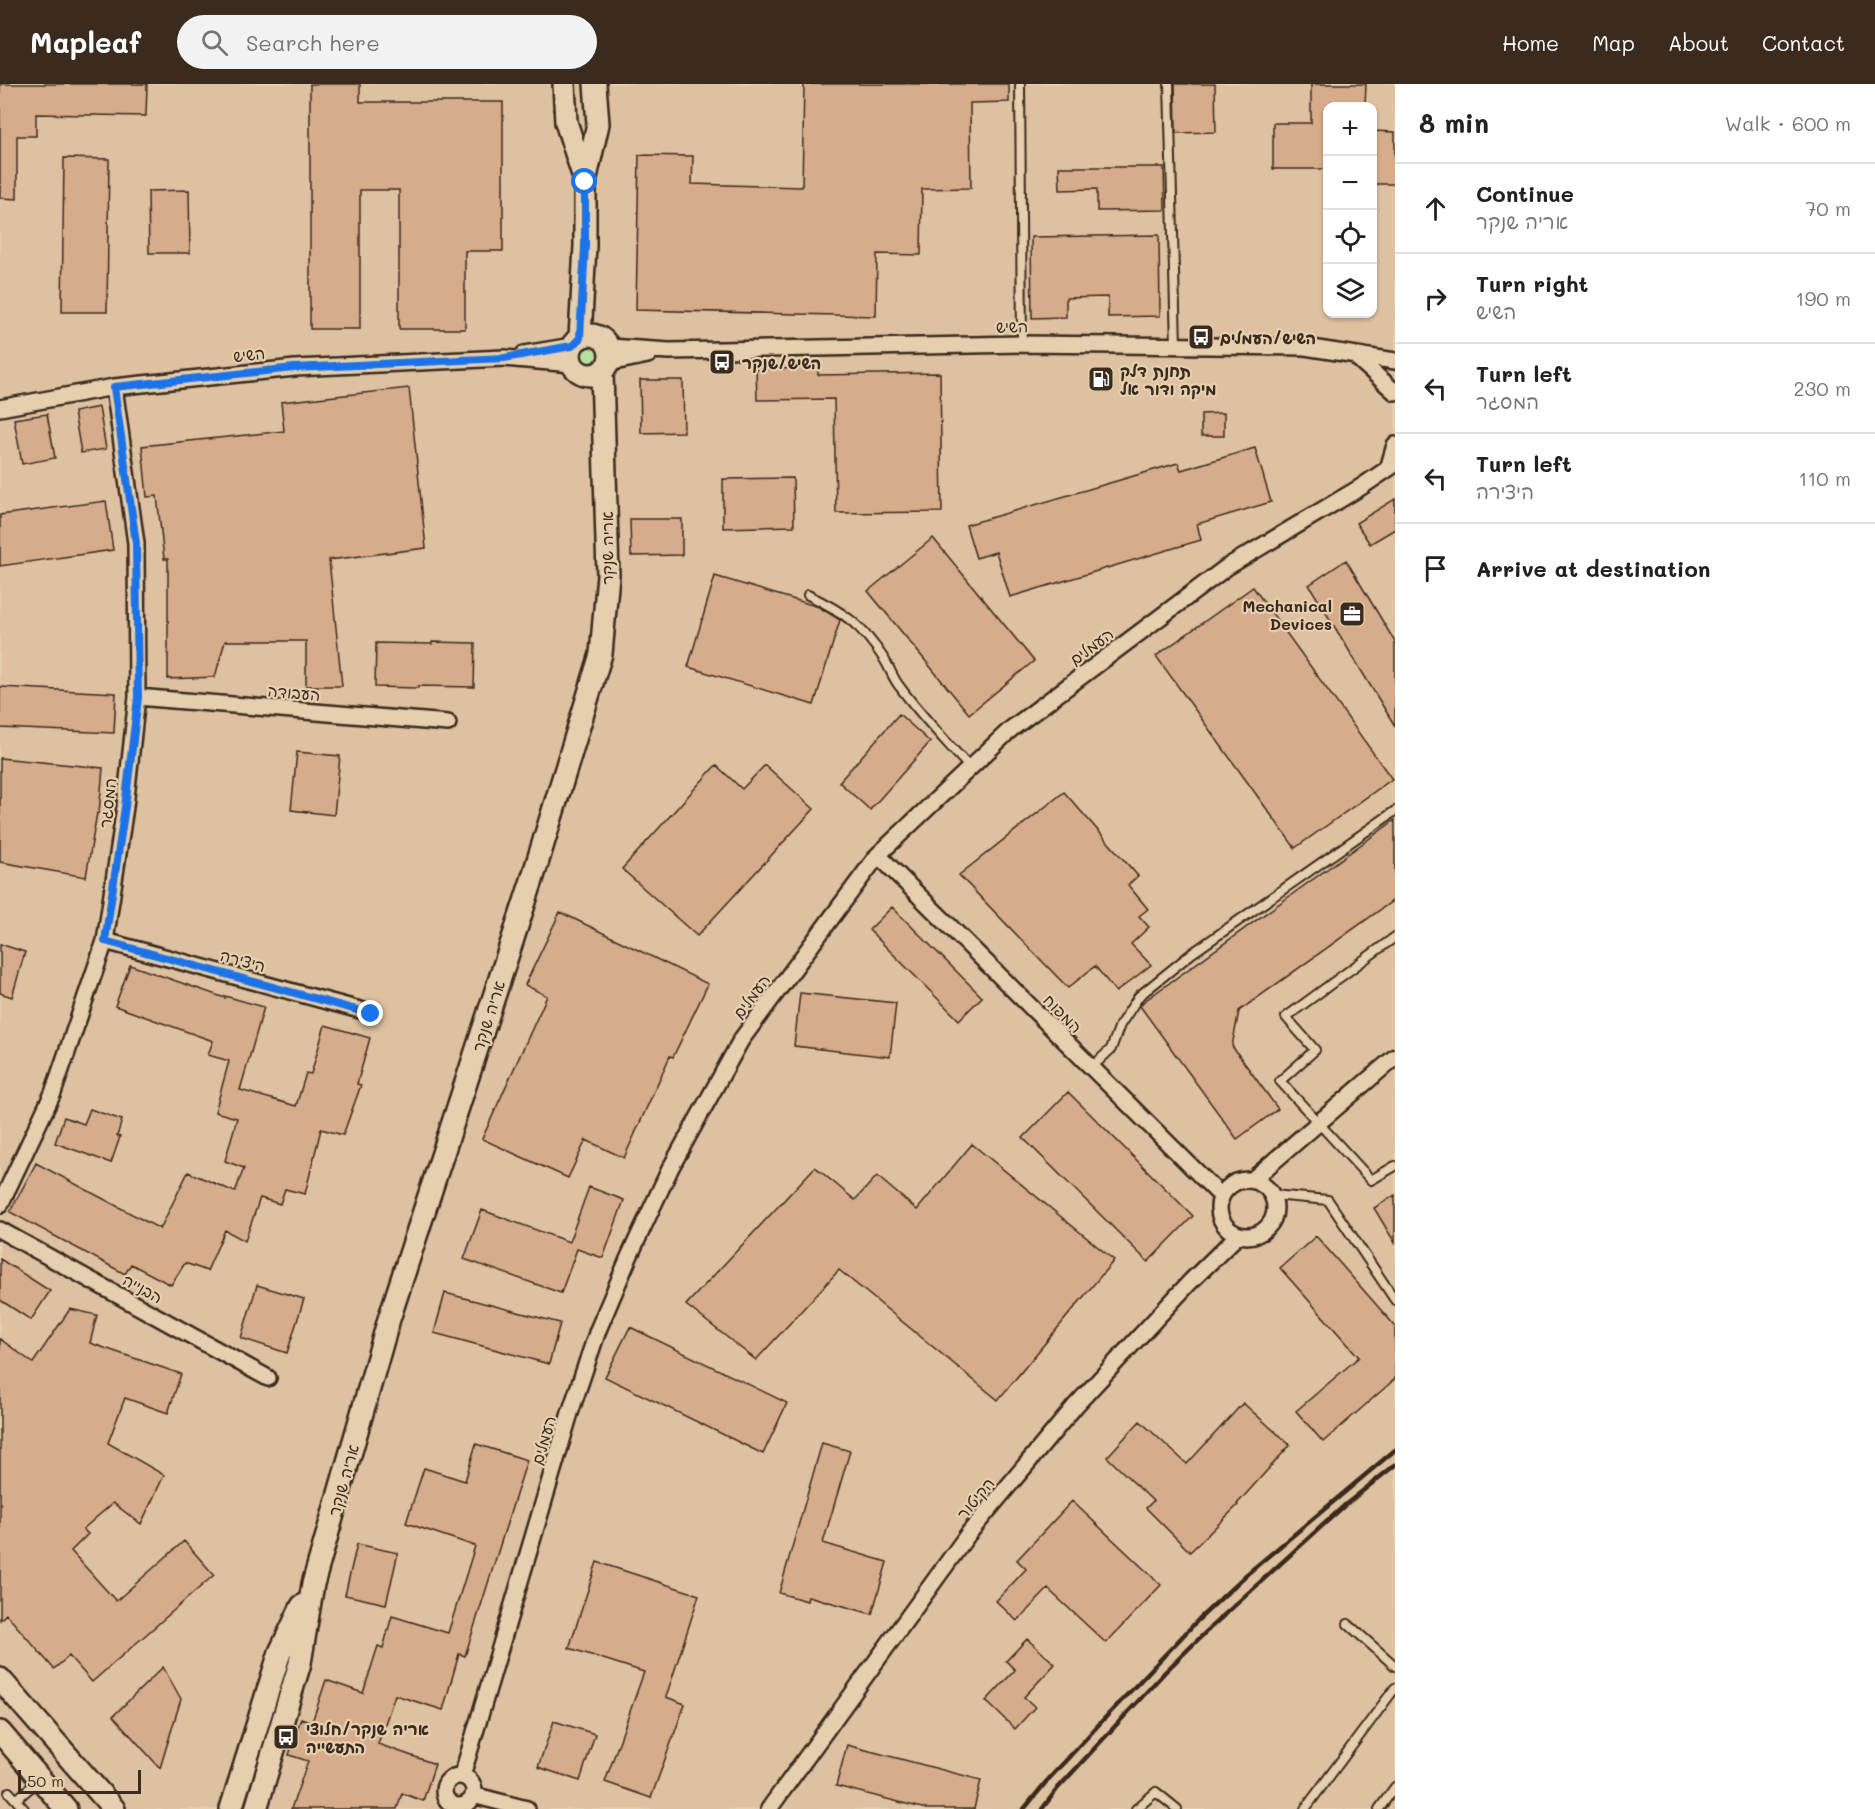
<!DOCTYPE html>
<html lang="en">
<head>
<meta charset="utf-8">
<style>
  body { margin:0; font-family:Mali,"Playpen Sans Hebrew",sans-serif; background:#f2f2f2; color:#202124 }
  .controls { position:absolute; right:18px; top:18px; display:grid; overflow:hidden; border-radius:12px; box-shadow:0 2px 4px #0004 }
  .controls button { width:54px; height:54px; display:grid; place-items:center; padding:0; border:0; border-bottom:2px solid #e0e0e0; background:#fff; color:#202124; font:30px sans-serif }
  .scale { position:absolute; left:18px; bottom:15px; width:123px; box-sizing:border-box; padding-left:6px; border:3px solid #3b2a1e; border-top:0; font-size:16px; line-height:21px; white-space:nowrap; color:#3b2a1e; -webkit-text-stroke:4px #e5cfae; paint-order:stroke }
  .stop { position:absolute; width:18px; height:18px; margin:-14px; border:4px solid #1a73e8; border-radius:50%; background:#fff }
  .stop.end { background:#1a73e8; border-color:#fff; box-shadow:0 2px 6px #0008 }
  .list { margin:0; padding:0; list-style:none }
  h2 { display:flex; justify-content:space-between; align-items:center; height:78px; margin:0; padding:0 24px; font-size:26px }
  h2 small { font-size:20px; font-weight:400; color:#757577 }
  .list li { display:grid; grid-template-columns:39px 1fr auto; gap:18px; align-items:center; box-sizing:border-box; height:90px; padding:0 24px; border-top:2px solid #e0e0e0 }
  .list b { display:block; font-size:22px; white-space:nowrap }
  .list p { margin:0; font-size:20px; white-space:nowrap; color:#757577 }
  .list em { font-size:20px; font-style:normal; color:#757577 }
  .icon { flex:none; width:33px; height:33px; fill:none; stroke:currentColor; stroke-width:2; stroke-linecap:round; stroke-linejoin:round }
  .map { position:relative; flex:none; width:1395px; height:1725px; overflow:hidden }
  header { display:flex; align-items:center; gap:36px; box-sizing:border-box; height:84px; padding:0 30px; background:#3b2a1e; color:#fff }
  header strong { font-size:28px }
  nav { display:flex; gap:33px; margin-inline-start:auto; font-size:21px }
  .search { width:420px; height:54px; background:#f2f2f2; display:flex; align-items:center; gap:15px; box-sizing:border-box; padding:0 21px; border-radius:33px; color:#757577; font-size:22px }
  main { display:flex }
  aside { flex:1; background:#fff }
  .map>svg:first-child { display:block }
  .built { fill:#ddc1a1; fill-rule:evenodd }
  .green { fill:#b6e19f; stroke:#78865e; stroke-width:1.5 }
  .building { fill:#d6ac8b; stroke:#3b2a1e; stroke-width:1.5 }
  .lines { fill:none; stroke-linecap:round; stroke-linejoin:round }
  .lane-casing { stroke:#3b2a1e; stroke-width:12 }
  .street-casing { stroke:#3b2a1e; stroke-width:20 }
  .secondary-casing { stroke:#3b2a1e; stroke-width:26 }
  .lane { stroke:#e5cfae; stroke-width:8 }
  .street { stroke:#e5cfae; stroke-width:15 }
  .secondary { stroke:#e5cfae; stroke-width:21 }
  .rail { stroke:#3b2a1e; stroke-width:4.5 }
  .route { stroke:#1a73e8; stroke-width:8 }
  .labels { text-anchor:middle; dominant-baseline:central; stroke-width:4.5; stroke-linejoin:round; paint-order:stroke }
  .street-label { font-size:16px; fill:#3b2a1e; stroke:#e5cfae }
  .poi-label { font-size:16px; font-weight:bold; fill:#3b2a1e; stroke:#e5cfae; text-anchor:start }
</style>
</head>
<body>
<header>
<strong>Mapleaf</strong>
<div class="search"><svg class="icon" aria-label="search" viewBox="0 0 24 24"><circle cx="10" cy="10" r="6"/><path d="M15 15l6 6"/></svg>Search here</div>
<nav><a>Home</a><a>Map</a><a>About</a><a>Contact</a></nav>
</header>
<main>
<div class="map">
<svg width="1395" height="1725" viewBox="0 0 1395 1725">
  <rect width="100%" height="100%" fill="#e5cfae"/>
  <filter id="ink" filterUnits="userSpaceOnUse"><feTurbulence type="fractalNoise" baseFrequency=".0167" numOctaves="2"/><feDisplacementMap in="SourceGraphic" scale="12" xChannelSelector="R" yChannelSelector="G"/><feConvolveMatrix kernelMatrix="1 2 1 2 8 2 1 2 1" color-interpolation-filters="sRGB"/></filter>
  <g filter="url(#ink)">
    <path class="built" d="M0,0H1395V1725H0ZM1328,22H1372V230H1328Z"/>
    <path class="green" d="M576 271a14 14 0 1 1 28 0a14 14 0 1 1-28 0Z"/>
    <path class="building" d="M0,0H147L146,32L36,30V52H17V115L0,114Z
      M310,0H360V18H503V167H465V245H399V106H360V245H310Z
      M804,0H1009V18L970,19L971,104L922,105L921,171L877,170L876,232L636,226L639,71L693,72L692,100L802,103Z
      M1175,0H1215L1216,48L1176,49Z
      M1311,0H1366L1365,22H1328V85H1273V39H1311Z
      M1372,47L1395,48V100H1372Z
      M64,74L109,75L107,228H62Z
      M1059,83H1164L1165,126L1097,127V105L1060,106Z
      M189,106L190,169H149L148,107Z
      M1159,151L1160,232L1108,233V213L1066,214V233L1032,234L1031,153Z
      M818,284V291L940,289L942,428L836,429L834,315L757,316L756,285Z
      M640,296H683L684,348L641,349Z
      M409,304L426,464L329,476L342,602H306V557H225L215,593L168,595V475H164L157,412L147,413L142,362L284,347L281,318Z
      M99,323L106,365L81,369L74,328Z
      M1224,329V352H1201V330Z
      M47,330L55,374L22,380L14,335Z
      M1255,364L1271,418L1197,440L1201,456L1010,513L996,468L976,474L966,441L1178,379L1181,386Z
      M793,394L794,442L723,444V395Z
      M1395,415V445L1370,460L1356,439Z
      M106,417L113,466L0,482V431Z
      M630,435H682V471L631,472Z
      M933,454L1034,577L969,630L868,507Z
      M1346,476L1395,558V642L1309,501Z
      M715,492L819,523L840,536L814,621L688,583Z
      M1253,503L1392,695L1295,764L1156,572Z
      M432,558L475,559L474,603L418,602V604L375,603L376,559L432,560Z
      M0,603L116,609L114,649L0,644Z
      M899,630L930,658L870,726L839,698Z
      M297,668L340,672L334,731L291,726Z
      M0,674L103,684L99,729H97L86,793L0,778Z
      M716,681L742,705L765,681L814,725L697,852L622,785Z
      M1064,708L1138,792L1128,801L1148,825L1139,832L1149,843L1131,860L1151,881L1116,908L1095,882L1068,904L959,791Z
      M1395,736V815L1239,927L1232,962L1278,1025L1237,1055L1140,922L1143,918Z
      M892,823L982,913L959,936L869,846Z
      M560,828L708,900L673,973L670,972L624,1074L586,1056L568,1094L482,1055L547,912L525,901Z
      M0,860L25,868L12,913L0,909Z
      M130,881L225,914V912L264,923L240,1006L296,1022L306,989L311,990L325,941L370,954L357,1000L361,1001L343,1051L321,1045L305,1110L285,1105L280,1120L260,1114L245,1157L225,1146L207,1187L185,1179L171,1201L131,1180L125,1190L10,1128L36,1079L160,1145L188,1088L235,1108L244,1084L225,1077L237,1034L215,1028L229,977L208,971L213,957L115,922Z
      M800,909L896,919L890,973L794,962Z
      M1068,1008L1193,1132L1148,1178L1023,1054Z
      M90,1025L122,1036L117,1052L120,1053L111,1079L55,1059L64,1033L84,1040Z
      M972,1060L1114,1176L998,1316L839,1186L756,1276L686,1221L815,1083L855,1116L877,1092L917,1126Z
      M589,1103L624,1116L603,1174L577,1165L561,1209L464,1175L482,1126L569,1158Z
      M1395,1111V1159L1374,1124Z
      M1316,1152L1395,1242V1295L1323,1358L1296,1327L1359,1273L1280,1184Z
      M0,1175L50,1207L31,1236L0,1216Z
      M257,1201L304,1215L287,1269L241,1254Z
      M445,1209L560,1239L549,1280L434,1249Z
      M70,1225L97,1231L90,1259L181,1290L168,1329L125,1314L108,1359L164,1391L141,1440L113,1419L83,1445L88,1450L71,1467L116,1517L184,1457L214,1491L92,1598L69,1572L54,1585L6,1530L0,1536V1255L33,1279Z
      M630,1243L787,1319L763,1370L605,1293Z
      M1243,1319L1290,1361L1237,1420L1238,1421L1190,1468L1146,1424L1153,1417L1107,1373L1140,1337L1187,1380Z
      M822,1359L850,1367L823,1459L887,1478L872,1530L808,1512L807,1517L779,1509Z
      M476,1360L527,1376L465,1572L459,1570L443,1626L395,1611L378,1660L435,1680L423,1717L402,1709L397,1725H291L308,1677L289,1671L301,1634L312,1638L326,1596L363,1609L378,1562L383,1564L392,1532L448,1549L475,1462L406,1439L424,1384L465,1397Z
      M1072,1417L1161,1501L1106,1559L1048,1505L1017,1537L996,1517L1026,1485L1017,1476Z
      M357,1460L398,1469L386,1520L345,1511Z
      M597,1478L699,1511L666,1613L685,1620L651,1714L605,1698L644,1588L569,1564Z
      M1027,1555L1055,1580L1024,1613L1035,1623L1015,1645L986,1617L1015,1586L1006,1577Z
      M163,1583L181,1615L160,1684L113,1632Z
      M554,1637L595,1650L580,1697L538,1683Z
      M847,1661L981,1696L974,1725H926L836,1702Z"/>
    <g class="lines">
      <g class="lane-casing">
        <path id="lane" d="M1020,0L1022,260
          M1169,0L1176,262
          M808,511C844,528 862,541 884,575C890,584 893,595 900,603C921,632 946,657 970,684
          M1395,853L1286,933L1315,966L1280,997L1371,1096L1395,1082
          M1092,983L1111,965L1120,941L1139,912L1191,870L1395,727
          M1273,1111L1328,1116L1395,1216
          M1348,1540L1395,1582
          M9,1708L24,1725
          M16,1716L39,1696
          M1136,1725L1156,1708L1177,1725
          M1305,1725L1395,1604
          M1379,1725L1395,1703"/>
      </g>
      <g class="street-casing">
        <path id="street" d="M609,263L669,267L1022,260L1305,263L1395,277
          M524,270L572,262
          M1354,271L1395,308
          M609,279L648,271
          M0,324L114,303L295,284L504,274L572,280
          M1388,385L1395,361
          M137,613L448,639
          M878,771L1221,1112
          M105,857L371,929
          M1219 1124a28 28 0 1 1 56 0a28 28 0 1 1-56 0Z
          M1252,1096L1395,973
          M0,1121L53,1009L105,857L125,723L137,613L136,459L114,303
          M0,1146L268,1294
          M444 1707a15 15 0 1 1 30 0a15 15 0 1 1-30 0Z
          M462,1692L570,1329L598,1246L629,1173L670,1085L741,956L878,771L1011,645L1227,483L1361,403L1395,380
          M473,1711L527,1725
          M769,1725L969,1449L1076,1321L1190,1198L1238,1151"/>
      </g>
      <g class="secondary-casing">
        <path id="secondary" d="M564,0L566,38L585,97
          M570 271a20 20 0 1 1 40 0a20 20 0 1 1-40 0Z
          M580,254L585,162V98L598,40L595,0
          M0,1595L114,1725
          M0,1648L66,1725
          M231,1725L280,1568L302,1522
          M256,1725L300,1579L313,1500L389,1235L532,796L601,570L608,491L602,288"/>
      </g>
      <use href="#lane" class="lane"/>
      <use href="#street" class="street"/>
      <use href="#secondary" class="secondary"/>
      <path class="rail" d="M1024,1725L1046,1698L1103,1636L1199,1535L1247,1490L1395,1366
        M1042,1725L1058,1704L1165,1588L1211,1543L1345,1421L1395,1381"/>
    </g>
  </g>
  <g class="lines" filter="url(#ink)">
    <path class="route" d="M371,930L105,857L125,723L138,614L136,459L114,303L294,284L504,274L572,262L580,254L585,162V98"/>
  </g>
  <defs>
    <g id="bus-square" transform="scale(1.35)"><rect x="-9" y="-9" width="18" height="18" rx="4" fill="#3b2a1e" stroke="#e5cfae"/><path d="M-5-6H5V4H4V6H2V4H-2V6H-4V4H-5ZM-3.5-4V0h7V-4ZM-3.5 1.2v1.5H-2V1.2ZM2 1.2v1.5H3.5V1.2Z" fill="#fff"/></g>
    <g id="fuel-square" transform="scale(1.35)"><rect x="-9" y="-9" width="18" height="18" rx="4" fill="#3b2a1e" stroke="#e5cfae"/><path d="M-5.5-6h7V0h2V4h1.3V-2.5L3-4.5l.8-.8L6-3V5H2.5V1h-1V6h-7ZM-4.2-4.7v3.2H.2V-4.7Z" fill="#fff"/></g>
    <g id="office-square" transform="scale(1.35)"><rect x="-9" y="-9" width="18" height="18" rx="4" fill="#3b2a1e" stroke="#e5cfae"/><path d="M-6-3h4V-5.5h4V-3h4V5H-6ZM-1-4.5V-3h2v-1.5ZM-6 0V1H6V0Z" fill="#fff"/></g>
  </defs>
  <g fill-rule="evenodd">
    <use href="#bus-square" x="1201" y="253"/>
    <use href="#bus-square" x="722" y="278"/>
    <use href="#fuel-square" x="1101" y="295"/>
    <use href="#office-square" x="1352" y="530"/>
    <use href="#bus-square" x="286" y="1653"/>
  </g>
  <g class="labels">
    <g class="street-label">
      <text transform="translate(1012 242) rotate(-1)">השיש</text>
      <text transform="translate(249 270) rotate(-6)">השיש</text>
      <text transform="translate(606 464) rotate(-90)">אריה שנקר</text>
      <text transform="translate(1091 562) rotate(-37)">העמלים</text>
      <text transform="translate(294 608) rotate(5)">העבודה</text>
      <text transform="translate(107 719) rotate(-83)">המסגר</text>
      <text transform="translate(243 876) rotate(15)">היצירה</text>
      <text transform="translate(751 912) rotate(-53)">העמלים</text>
      <text transform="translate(1063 929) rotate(45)">המפוח</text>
      <text transform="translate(488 932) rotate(-72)">אריה שנקר</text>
      <text transform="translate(143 1204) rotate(29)">הבנייה</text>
      <text transform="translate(543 1356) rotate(-74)">העמלים</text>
      <text transform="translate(343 1396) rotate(-74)">אריה שנקר</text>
      <text transform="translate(975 1414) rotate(-50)">הקיטור</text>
    </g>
    <g class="poi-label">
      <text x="1220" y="253">השיש/העמלים</text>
      <text x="742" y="278">השיש/שנקר</text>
      <text x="1120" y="286">תחנת דלק<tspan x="1120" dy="18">מיקה ודור אל</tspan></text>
      <text x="1332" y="521" text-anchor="end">Mechanical<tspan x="1332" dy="18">Devices</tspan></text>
      <text x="306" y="1644">אריה שנקר/חלוצי<tspan x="306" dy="18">התעשייה</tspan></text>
    </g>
  </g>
</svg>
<div class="controls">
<button>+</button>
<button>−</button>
<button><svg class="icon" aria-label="locate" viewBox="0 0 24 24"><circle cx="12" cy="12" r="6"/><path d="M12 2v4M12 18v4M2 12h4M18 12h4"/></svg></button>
<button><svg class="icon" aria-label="layers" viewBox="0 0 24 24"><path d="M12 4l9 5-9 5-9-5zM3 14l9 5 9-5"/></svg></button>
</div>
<div class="scale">50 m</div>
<div class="stop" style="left:585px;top:98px"></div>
<div class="stop end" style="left:371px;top:930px"></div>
</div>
<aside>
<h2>8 min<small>Walk · 600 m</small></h2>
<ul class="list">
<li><svg class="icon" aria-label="ahead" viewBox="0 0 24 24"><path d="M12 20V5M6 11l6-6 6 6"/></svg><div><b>Continue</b><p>אריה שנקר</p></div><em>70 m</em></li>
<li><svg class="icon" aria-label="right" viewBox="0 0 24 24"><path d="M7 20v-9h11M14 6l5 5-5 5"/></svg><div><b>Turn right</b><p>השיש</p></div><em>190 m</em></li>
<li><svg class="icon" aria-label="left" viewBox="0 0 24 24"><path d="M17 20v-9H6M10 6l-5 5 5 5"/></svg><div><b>Turn left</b><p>המסגר</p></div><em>230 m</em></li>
<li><svg class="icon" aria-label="left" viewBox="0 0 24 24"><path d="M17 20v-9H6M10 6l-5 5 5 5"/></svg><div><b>Turn left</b><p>היצירה</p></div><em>110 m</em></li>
<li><svg class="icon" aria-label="arrive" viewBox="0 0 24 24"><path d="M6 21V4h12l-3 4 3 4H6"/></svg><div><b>Arrive at destination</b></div></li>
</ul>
</aside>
</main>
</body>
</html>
